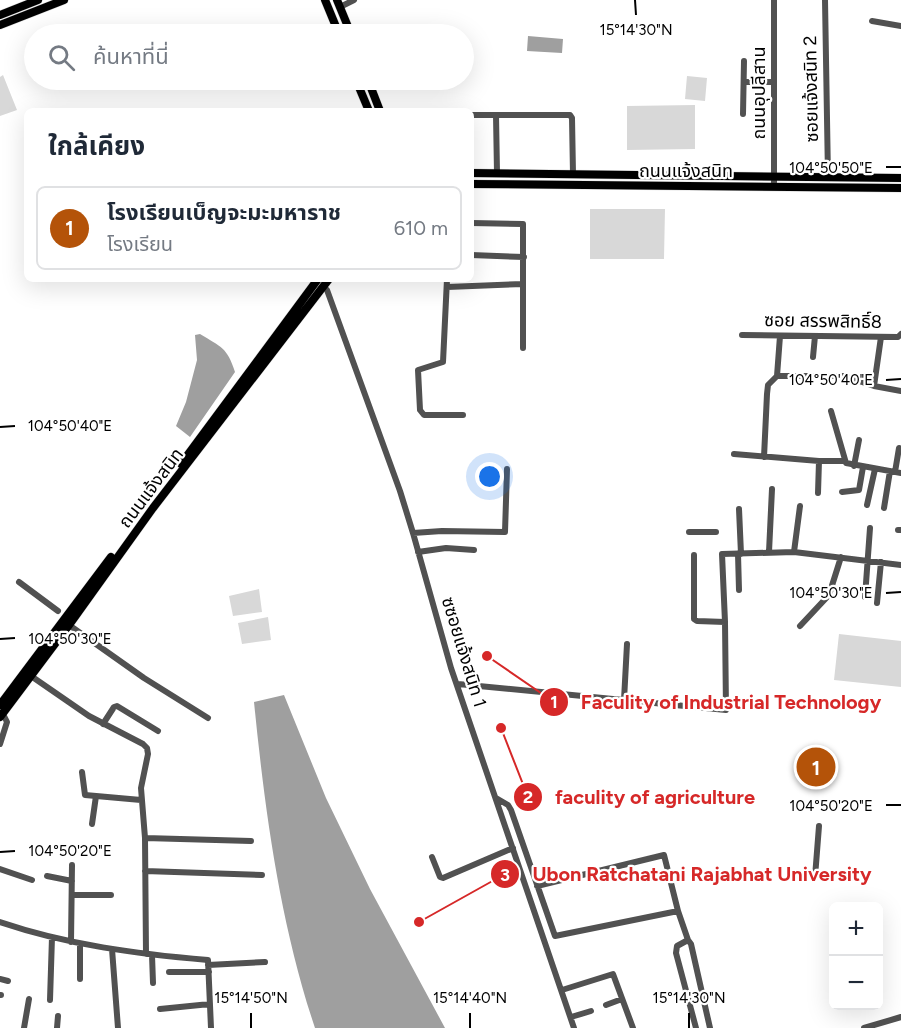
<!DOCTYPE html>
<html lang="th">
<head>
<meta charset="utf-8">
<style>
  body { margin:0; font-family:Figtree,"Noto Sans Thai",sans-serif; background:#f6f6f7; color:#1f2937 }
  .controls { position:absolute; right:18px; bottom:18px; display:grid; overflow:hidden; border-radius:9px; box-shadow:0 6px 24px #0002 }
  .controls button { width:54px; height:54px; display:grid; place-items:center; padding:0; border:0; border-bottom:2px solid #e0e1e3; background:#fff; color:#1f2937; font:30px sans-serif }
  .you { position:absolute; left:490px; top:477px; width:21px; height:21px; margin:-15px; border:4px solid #fff; border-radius:50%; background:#1a73e8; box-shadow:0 0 0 9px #1a73e833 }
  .badge { display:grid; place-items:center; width:39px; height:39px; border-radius:50%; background:#b45309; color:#fff; font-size:20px; font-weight:700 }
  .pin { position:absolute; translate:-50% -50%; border:3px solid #fff; box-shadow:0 2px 6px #0006 }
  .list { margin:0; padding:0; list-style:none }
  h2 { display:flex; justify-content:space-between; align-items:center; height:78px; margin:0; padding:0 24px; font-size:26px }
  h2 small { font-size:20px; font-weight:400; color:#747a83 }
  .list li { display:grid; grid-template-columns:39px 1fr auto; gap:18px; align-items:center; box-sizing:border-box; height:84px; margin:0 12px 12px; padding:0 12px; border:2px solid #e0e1e3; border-radius:9px }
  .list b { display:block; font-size:22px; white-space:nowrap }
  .list p { margin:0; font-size:20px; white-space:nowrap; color:#747a83 }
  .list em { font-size:20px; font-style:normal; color:#747a83 }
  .icon { flex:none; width:33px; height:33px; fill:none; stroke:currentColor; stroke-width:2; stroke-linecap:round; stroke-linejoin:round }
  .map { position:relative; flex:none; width:901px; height:1028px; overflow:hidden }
  .search { position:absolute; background:#fff; box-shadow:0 6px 24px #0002; left:24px; top:24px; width:450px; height:66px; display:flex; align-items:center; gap:15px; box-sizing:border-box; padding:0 21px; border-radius:33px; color:#747a83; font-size:22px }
  .panel { position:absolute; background:#fff; box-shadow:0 6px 24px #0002; left:24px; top:108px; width:450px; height:174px; border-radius:9px }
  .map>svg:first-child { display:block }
  .green { fill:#d8d8d8 }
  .water { fill:#9f9f9f }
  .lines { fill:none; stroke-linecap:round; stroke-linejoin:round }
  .major-casing { stroke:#dbdbdb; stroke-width:9 }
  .minor { stroke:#515151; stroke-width:6 }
  .major { stroke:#000; stroke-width:8 }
  .ticks { fill:none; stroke:#000; stroke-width:2 }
  .labels { text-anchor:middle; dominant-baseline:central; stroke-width:4.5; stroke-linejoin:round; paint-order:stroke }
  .street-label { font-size:18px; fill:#000; stroke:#fff }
  .ticks-label { font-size:15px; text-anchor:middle; fill:#000; stroke:#fff; stroke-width:4.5; stroke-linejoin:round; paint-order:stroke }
  .leader { fill:none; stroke:#d62828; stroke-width:2 }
  .callout-dot { fill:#d62828; stroke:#fff; stroke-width:2 }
  .mark-label { font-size:18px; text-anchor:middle; font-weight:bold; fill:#fff }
  .callout-label { font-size:20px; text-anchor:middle; font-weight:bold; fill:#d62828; stroke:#fff; stroke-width:4.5; stroke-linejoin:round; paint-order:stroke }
</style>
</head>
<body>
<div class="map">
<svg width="901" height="1028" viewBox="0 0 901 1028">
  <rect width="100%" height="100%" fill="#fff"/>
  <path class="green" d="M3,75L17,110L0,116V77Z
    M687,76L707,78L705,101L685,99Z
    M695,105V149L627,150V106Z
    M590,209H665L664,259H590Z
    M259,589L262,612L233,616L229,596Z
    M268,617L271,640L242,644L238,623Z
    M839,634L901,641V687L834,680Z"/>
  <path class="water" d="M528,36L563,39L562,53L527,51Z
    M200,334C221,347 227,347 235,372L190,437L176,426L186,402L197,360L195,335Z
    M284,695L326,798L370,889L445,1028H315C280,923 265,812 254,702Z"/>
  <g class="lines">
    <g class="major-casing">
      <path id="major" d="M325,0L339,34
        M337,0L351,34
        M0,15L38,0
        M0,25L64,0
        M356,80L369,111
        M368,80L380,111
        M471,173L901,178
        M471,184L901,188
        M181,464L318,279
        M0,705L111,557
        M0,717L69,625L153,508L329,279"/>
    </g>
    <path class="minor" d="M774,0V187
      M825,0L828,177
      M340,7L354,0
      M872,21L901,26
      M744,82H774
      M743,114L744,61
      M471,115H570L572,118L573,174
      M496,115L497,173
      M471,223L523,224V348
      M471,255L524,257
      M447,279L443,362L418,370L420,410L424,415H463
      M323,286L327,290L400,491L413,533L451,668L574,1028
      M447,287L523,284
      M742,335L898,337L901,334
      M813,357L815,336
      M777,376H844L874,386L901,391
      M874,386L881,337
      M831,411L846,463L901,473
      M734,454L819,461H844
      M764,457L767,394L768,385L777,376L780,336
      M854,466L859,440
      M895,472L899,448
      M842,492L859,490L863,467
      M818,493L819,461
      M867,505L875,469
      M884,508L890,471
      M739,509L741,554
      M898,530H901
      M689,532H716
      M413,533L442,531L505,532L507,469
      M418,552L446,548L474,550
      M769,552L772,489
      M794,552L800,506
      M738,554L739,590
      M694,555V619L697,621L725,622
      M19,582L58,611
      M865,597L870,528
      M877,603L881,562
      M69,625L144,678L208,718
      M800,626L829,595L841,557
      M31,676L89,716L143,744L147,748L148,754L141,788L145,838L146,954
      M458,684L726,710L725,622L722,554L794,552L901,565
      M624,700L627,644
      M103,724L114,707L117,706L158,731
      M0,744L7,722L3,714
      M82,772L85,795L141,800
      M496,798L508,805L511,810L555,936L678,911
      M92,824L96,796
      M145,838L251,841
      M432,857L440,877L443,878L513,848
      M0,869L32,880
      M145,871L262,875
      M47,876L72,881
      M815,877L819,826
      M537,886L664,855L678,911L688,940L677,946L676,953L696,1028
      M72,895H111
      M0,922C68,945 137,954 208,960L211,1028
      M688,940L691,944L710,1028
      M71,942L72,865
      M80,944V979
      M112,949L118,1028
      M152,955L153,983
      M208,965L265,962
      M169,972H209
      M0,979L8,981
      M562,990L613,974L633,1028
      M0,995H1
      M50,1000L52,937
      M606,1005L622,999
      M160,1009L210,1004
      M571,1017L591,1011
      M24,1028L29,999
      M57,1028L58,1016
      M864,1028L901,1017"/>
    <use href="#major" class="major"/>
  </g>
  <path class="ticks" d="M635,0L636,15M886,167H901M886,380L901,379M0,427L15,426M886,593L901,592M0,639L15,638M886,805H901M0,852L15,851M251,1013V1028M470,1013V1028M689,1013V1028"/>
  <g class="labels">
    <g class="street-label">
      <text transform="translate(811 89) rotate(-91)">ซอยแจ้งสนิท 2</text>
      <text transform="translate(759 93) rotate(-90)">ถนนอุปลีสาน</text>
      <text x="686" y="171">ถนนแจ้งสนิท</text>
      <text transform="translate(823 321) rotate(1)">ซอย สรรพสิทธิ์8</text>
      <text transform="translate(151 488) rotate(-53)">ถนนแจ้งสนิท</text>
      <text transform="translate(464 652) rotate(73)">ซซอยแจ้งสนิท 1</text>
    </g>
  </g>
  <g class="ticks-label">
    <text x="636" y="35">15°14'30"N</text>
    <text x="831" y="173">104°50'50"E</text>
    <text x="831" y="385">104°50'40"E</text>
    <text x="70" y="431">104°50'40"E</text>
    <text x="831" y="598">104°50'30"E</text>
    <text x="70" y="644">104°50'30"E</text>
    <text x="831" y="811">104°50'20"E</text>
    <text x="70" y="856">104°50'20"E</text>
    <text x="251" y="1003">15°14'50"N</text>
    <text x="470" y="1003">15°14'40"N</text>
    <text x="689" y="1003">15°14'30"N</text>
  </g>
  <path class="leader" d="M487 656L554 702M501 728L528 797M419 922L505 874"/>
  <g class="callout-dot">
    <circle cx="487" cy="656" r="6"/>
    <circle cx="501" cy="728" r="6"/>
    <circle cx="419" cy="922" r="6"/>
    <circle cx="554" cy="702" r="15"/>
    <circle cx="528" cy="797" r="15"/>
    <circle cx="505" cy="874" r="15"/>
  </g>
  <g class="mark-label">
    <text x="554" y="708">1</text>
    <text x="528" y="803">2</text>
    <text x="505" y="881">3</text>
  </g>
  <g class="callout-label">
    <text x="731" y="709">Faculity of Industrial Technology</text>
    <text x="655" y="804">faculity of agriculture</text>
    <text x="702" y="881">Ubon Ratchatani Rajabhat University</text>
  </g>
</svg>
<div class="controls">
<button>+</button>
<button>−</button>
</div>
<div class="you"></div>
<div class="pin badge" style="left:816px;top:767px">1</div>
<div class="search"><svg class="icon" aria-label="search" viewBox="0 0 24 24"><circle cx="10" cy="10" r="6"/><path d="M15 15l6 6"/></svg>ค้นหาที่นี่</div>
<section class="panel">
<h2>ใกล้เคียง<small></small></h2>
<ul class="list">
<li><span class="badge">1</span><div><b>โรงเรียนเบ็ญจะมะมหาราช</b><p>โรงเรียน</p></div><em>610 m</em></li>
</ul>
</section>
</div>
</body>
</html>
